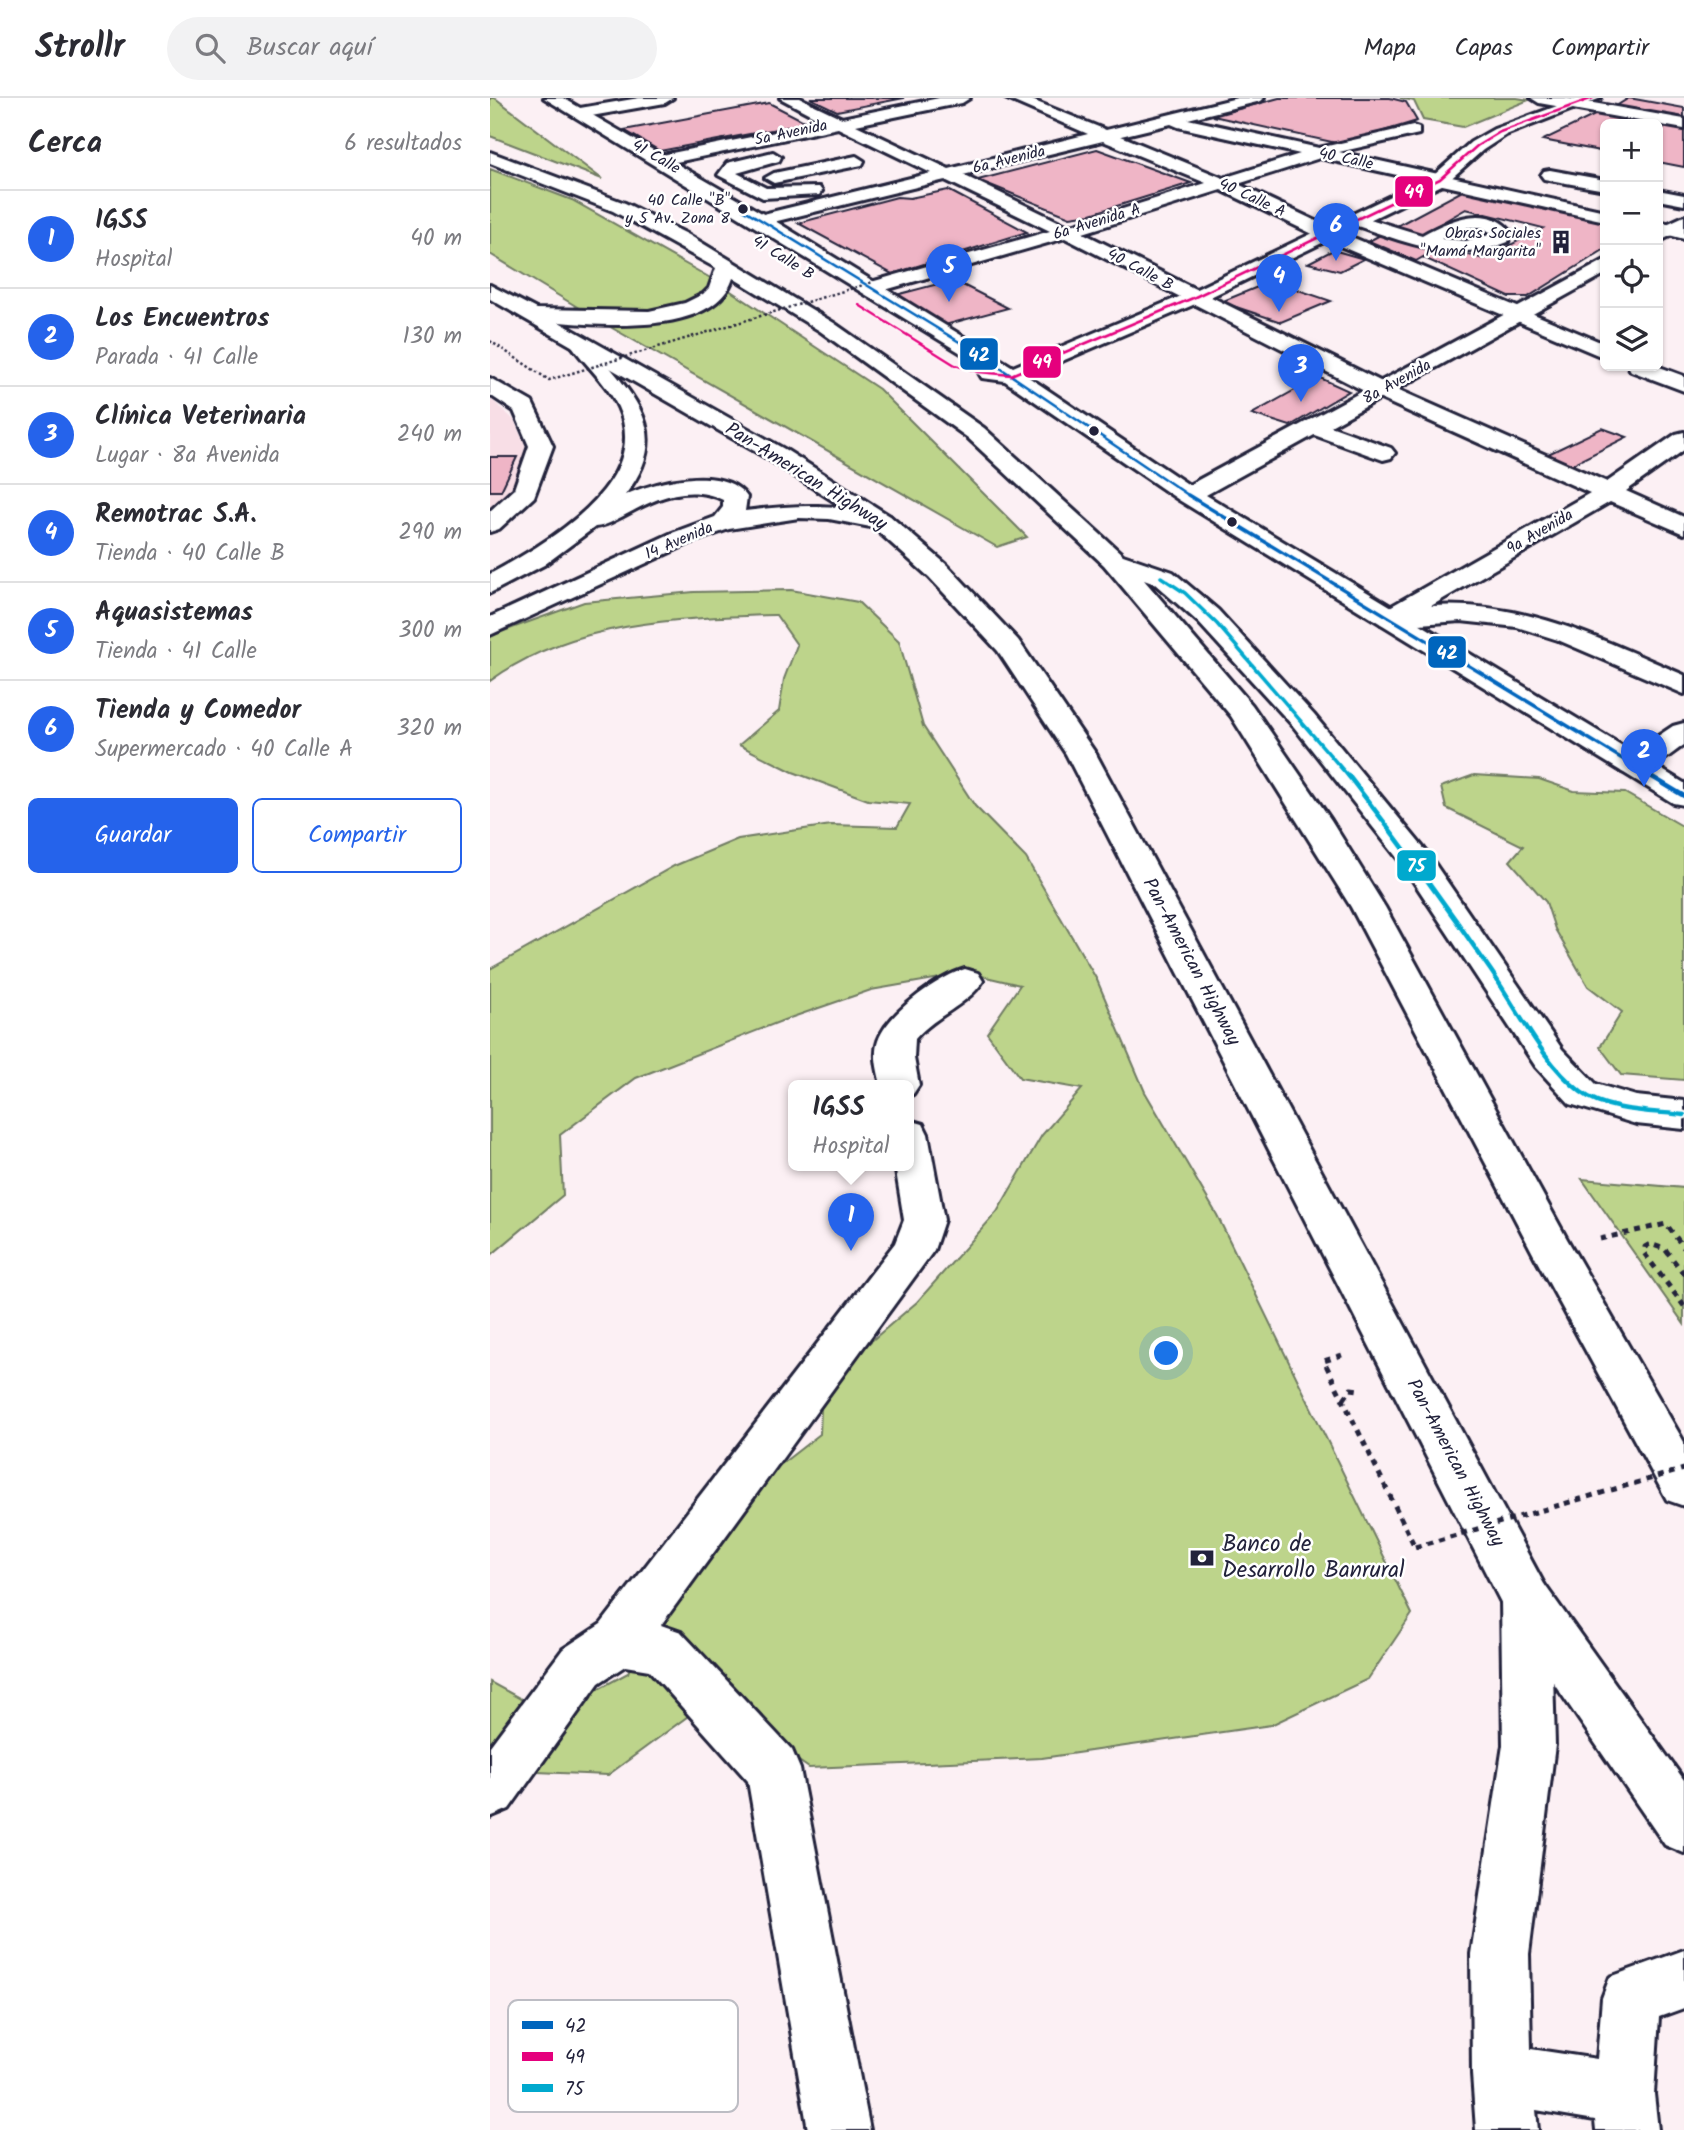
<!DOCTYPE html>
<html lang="es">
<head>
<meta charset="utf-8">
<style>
  body { margin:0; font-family:Kalam,sans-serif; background:#f2f2f3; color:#2b2b33 }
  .controls { position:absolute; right:21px; top:21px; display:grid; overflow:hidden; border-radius:10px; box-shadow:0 2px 5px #0004 }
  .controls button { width:63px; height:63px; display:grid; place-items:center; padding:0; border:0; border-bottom:2px solid #e1e1e2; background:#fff; color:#2b2b33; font:35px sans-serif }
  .you { position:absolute; left:677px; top:1256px; width:24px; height:24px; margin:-18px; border:5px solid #fff; border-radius:50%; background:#1a73e8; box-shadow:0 0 0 10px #1a73e833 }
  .badge { display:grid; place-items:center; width:46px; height:46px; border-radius:50%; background:#2563eb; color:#fff; font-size:23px; font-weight:700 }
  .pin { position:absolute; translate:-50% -58px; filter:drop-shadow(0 2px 4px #0008) }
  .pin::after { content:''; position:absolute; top:37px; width:24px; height:21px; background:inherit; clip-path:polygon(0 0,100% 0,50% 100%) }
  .popup { position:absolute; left:298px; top:982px; width:126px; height:91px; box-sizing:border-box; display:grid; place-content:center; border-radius:10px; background:#fff; filter:drop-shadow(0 2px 5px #0005); font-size:23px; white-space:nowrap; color:#7c7c81 }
  .popup b { font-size:26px; color:#2b2b33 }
  .popup::after { content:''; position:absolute; left:50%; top:100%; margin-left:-14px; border:14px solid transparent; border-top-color:#fff }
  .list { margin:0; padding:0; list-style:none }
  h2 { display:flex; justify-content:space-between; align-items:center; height:91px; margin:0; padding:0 28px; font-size:30px }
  h2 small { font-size:23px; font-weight:400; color:#7c7c81 }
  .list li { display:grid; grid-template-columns:46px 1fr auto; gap:21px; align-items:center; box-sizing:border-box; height:98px; padding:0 28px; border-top:2px solid #e1e1e2 }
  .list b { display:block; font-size:26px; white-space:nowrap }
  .list p { margin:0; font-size:23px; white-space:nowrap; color:#7c7c81 }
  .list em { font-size:23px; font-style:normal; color:#7c7c81 }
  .actions { display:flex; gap:14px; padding:21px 28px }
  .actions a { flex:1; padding:16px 0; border:2px solid #2563eb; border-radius:10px; text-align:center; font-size:24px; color:#2563eb }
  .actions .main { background:#2563eb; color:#fff }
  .icon { flex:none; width:38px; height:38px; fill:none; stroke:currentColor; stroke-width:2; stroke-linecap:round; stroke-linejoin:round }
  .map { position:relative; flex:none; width:1194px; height:2032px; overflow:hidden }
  header { display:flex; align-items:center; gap:42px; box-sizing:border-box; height:98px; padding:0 35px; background:#fff; border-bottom:2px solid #e1e1e2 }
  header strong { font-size:33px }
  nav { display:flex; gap:38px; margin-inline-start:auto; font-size:24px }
  .search { width:490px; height:63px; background:#f2f2f3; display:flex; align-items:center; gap:18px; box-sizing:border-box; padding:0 24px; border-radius:38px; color:#7c7c81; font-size:26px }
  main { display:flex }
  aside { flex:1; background:#fff }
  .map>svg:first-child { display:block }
  .built { fill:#f8dee6 }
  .green { fill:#bdd48b; stroke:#707b63; stroke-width:2 }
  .building { fill:#efb5c6; stroke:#22223b; stroke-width:2 }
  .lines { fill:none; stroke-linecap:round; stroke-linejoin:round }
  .minor-casing { stroke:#22223b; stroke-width:6 }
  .major-casing { stroke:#22223b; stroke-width:6 }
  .highway-casing { stroke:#22223b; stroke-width:6 }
  .path { stroke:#22223b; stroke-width:5; stroke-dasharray:6 6; stroke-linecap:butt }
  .minor { fill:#fff; fill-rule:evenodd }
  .major { fill:#fff; fill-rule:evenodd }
  .highway { fill:#fff; fill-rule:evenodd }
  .path-bridge-far1 { stroke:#22223b; stroke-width:2.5; stroke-dasharray:2.5 2.5; stroke-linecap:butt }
  .path-bridge { stroke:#22223b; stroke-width:5; stroke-dasharray:6 6; stroke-linecap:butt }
  .bus-1-far2-casing { stroke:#fff; stroke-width:5 }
  .bus-1-far1-casing { stroke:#fff; stroke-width:7 }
  .bus-1-casing { stroke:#fff; stroke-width:9 }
  .bus-2-casing { stroke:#fff; stroke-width:5 }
  .bus-3-far1-casing { stroke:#fff; stroke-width:7 }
  .bus-3-casing { stroke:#fff; stroke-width:9 }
  .bus-1-far2 { stroke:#0065bd; stroke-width:2.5 }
  .bus-1-far1 { stroke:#0065bd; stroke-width:3.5 }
  .bus-1 { stroke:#0065bd; stroke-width:4.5 }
  .bus-2 { stroke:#e5007d; stroke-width:2.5 }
  .bus-3-far1 { stroke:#00a9ce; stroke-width:3.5 }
  .bus-3 { stroke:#00a9ce; stroke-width:4.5 }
  .bus-dot { fill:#22223b; stroke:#fff; stroke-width:2.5 }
  .labels { text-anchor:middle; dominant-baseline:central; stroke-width:5; stroke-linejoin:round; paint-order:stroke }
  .far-street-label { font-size:16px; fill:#22223b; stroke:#fff }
  .far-bus-label { font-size:16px; fill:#22223b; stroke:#fff; text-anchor:end }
  .far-poi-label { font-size:16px; fill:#22223b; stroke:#fff; text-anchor:end }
  .street-label { font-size:19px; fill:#22223b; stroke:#fff }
  .near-poi-label { font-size:23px; fill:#22223b; stroke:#fff; text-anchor:start }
  .key { fill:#fff; stroke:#bdbdc4; stroke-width:2 }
  .key-label { font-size:19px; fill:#22223b }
  .line-badge { stroke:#fff; stroke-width:2.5 }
  .badge-label { font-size:19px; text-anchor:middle; font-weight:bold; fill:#fff }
</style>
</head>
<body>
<header>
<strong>Strollr</strong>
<div class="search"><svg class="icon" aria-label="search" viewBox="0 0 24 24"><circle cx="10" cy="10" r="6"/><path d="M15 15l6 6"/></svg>Buscar aquí</div>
<nav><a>Mapa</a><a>Capas</a><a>Compartir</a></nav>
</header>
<main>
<aside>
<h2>Cerca<small>6 resultados</small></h2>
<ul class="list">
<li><span class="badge">1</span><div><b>IGSS</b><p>Hospital</p></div><em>40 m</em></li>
<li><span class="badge">2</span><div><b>Los Encuentros</b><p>Parada · 41 Calle</p></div><em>130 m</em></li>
<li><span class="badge">3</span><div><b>Clínica Veterinaria</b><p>Lugar · 8a Avenida</p></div><em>240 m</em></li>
<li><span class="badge">4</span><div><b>Remotrac S.A.</b><p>Tienda · 40 Calle B</p></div><em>290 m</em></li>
<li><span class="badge">5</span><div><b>Aquasistemas</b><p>Tienda · 41 Calle</p></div><em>300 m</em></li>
<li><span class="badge">6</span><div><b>Tienda y Comedor</b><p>Supermercado · 40 Calle A</p></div><em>320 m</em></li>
</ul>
<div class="actions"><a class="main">Guardar</a><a>Compartir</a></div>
</aside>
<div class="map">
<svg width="1194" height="2032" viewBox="0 0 1194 2032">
  <rect width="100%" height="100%" fill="#fcf0f4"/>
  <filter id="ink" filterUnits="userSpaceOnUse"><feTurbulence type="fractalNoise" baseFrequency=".0143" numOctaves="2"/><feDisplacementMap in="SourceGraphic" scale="14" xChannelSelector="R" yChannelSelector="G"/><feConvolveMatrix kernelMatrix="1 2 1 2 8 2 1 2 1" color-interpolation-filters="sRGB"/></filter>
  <g filter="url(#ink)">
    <path class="built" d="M0,300L24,322L35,347L32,375L13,405L0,417Z"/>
    <path class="green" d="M0,0H5L112,81L0,38Z
      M910,0H1027L1039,2L973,29L933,22L924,3Z
      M0,71L82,102L224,182L389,291L537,439L507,449L122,230L0,156Z
      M301,492L368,504L409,543L433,628L485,708L536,760L607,882L655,994L727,1117L922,1516L878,1581L781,1627L552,1660L319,1670L220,1602L118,1677L0,1672V1584L60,1617L138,1575L163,1506L254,1395L330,1336L332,1285L427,1204L507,1114L552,1037L592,991L530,980L497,935L530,887L479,875L381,892L294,922L146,980L70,1037L73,1097L0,1158V871L184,768L248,741L341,727L407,729L420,706L378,702L303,674L249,647L289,613L294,581L307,547L286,517C189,520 81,523 0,583V538L94,504L204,494Z
      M984,677L1049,681L1084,693L1135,695L1194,729V982L1131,977L1110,949L1132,914L1098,888L1065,831L1056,804L1020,763L1033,748L956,710L951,689Z
      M1092,1081L1194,1090V1226Z"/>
    <path class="building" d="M320,0H414L347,13Z
      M789,0H900L916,4L927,23L851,46L723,18Z
      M1139,0L1194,10V22L1123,10Z
      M279,5L318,25L170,53L134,32Z
      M1109,15L1194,30V69L1168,64V26H1115V54L1053,42Z
      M607,51L701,85L601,116L580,119L488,82Z
      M976,91L1115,122V151L1038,199H1019L934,160L952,150L994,161L1053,130L976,111L930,137L903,130Z
      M458,92L537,134L402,176L308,125L407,99L420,100Z
      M892,136L947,151L926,163L879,143Z
      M843,152L874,161L850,173L818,165Z
      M463,182L518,210L455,227L402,198Z
      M782,183L841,203L791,224L731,204Z
      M828,279L859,293L800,328L762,316Z
      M1112,330L1137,339L1079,368L1054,358Z
      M0,359H27L11,393H0Z"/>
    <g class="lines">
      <g class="minor-casing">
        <path id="minor" d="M149,0H183L175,5L90,20L82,15L90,10Z
          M290,0H310L352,20L449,0H480L472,5L366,27L459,71L598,36L515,0H537L616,32L747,0H774L771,3L698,21L829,50L923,28L929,30V36L849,54L1115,113V123L830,60L748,86L845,132L1115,246V260L831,140L731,92L593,135L900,288L1117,384L1186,336L1194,334V352L1136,393L1194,419V436L1120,404L941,508C1034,502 1110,541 1194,577V596L1068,542L1027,529L971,523L901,528L891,526L887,520L891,514L1100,395L884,298L575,140L388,194H374L371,190L374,186L560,133L455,82L271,127L265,126L262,122L265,118L441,75L348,30L172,67L164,62L172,57L335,24ZM681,26L688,29L810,56L733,80L631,38ZM613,43L716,85L578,128L473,77Z
          M1041,0H1075L1194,21V31L1049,5Z
          M283,54L291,59L289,63L247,75L276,90L329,89L332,93L329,97L273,100L228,77L237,65Z
          M366,58L374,63L372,67L284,85L275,80L284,75Z
          M1060,72L1115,82V92L1054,81L1051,77L1054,73Z
          M1168,92L1194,97V107L1168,102Z
          M867,117L932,137C959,122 999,104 1022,135L1018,144C963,166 913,143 861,126L858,122L861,118ZM978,129H992L1003,136L976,143L951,141Z
          M1168,123L1194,129V141L1168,134Z
          M1138,268H1167L1194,278V293L1141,273Z
          M0,280L42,304L63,348L44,399L9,431L0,434V413L24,391L39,348L24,313L0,297Z
          M824,322L901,350L905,355L901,360L893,362L816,334L813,329Z
          M1194,625V647C1175,660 1156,680 1132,674L1128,668L1132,662L1183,628Z
          M475,871L488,875L493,883C478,907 444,918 425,941L424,960L429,987L423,996L419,998V987H391C388,973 383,957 388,943C397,915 448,879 475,871Z
          M419,1022L433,1026L438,1036L454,1122L444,1152L171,1527L191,1534L302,1652L310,1671L380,2032H318L258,1683L159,1572L135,1568L109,1585L19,1711L0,1719V1648L73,1551L111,1526L405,1145L414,1122L405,1067H419Z
          M1036,1479L1054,1486L1061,1502L1065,1647L1039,1856L1041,1951L1107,1961L1112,1900L1120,1879L1194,1852V1910L1169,1919L1164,1996L1168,2032H1106L1105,2022L1046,2012L1048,2032H986L982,1976L981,1856L1013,1647L1011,1502L1018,1486Z"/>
      </g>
      <g class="major-casing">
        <path id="major" d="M54,0H73L277,118L523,269L696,196L944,77L981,44L1004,31L1089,0H1111L1016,37L993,52L956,85L710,204L537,278L699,387L1115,162V176L716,397L1194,685V707L1183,705L689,402L515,283L492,280L489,275L495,270L489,266Z
          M1194,118V131L1168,144V130Z
          M90,239L97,241C137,294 188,329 135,397C165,384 233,365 257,399L255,413C308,406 348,405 400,418L404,423L400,428L391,431L339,421L309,420L239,431L200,445L0,537V519L182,435L225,419L233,409V402C199,385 166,400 135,417C125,422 117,428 105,429L54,467L0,495V476C53,447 164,385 128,309C117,285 95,267 80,245Z"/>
      </g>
      <g class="highway-casing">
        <path id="highway" d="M0,54L135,105L199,137L344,225L494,330L633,457L683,474L728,512L824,617L936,753L1072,951L1106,986L1146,998L1194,1003V1031L1146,1026L1080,1006L1046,969L912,766L804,629L708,524L665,486L654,482L762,607L841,722L895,809L1077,1141L1194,1344V1408L1177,1402L1047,1163L861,809L741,618L614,467L478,340L330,233L243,180C225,237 116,228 69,224L296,352L400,418L457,467L528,542L606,656L1054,1486L1194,1682V1755L1175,1747L1018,1518L576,656L508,553L439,479L382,428L280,362L0,201V187L46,211L159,213L195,205L213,196L219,190L226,170L123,113L0,65Z"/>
      </g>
      <path class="path" d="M1110,1141L1176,1126L1194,1150
        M1194,1176L1175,1151L1160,1146L1155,1149L1154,1155L1194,1208
        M852,1257L834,1263L925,1449
        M854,1301L861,1291L868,1292"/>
      <use href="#minor" class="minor"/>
      <use href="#major" class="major"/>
      <use href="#highway" class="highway"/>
      <path class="path-bridge-far1" d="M0,243L59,282L383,184"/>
      <path class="path-bridge" d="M925,1449L1194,1371"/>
      <g class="bus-1-far2-casing">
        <path id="bus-1-far2" d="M253,111L497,261L701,399"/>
      </g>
      <g class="bus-1-far1-casing">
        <path id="bus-1-far1" d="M698,397L1162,679"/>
      </g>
      <g class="bus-1-casing">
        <path id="bus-1" d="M1159,677L1194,698"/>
      </g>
      <g class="bus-2-casing">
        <path id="bus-2" d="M369,207L465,267L489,274L521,277L703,200L950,81L987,48L1010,34L1103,0"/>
      </g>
      <g class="bus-3-far1-casing">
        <path id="bus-3-far1" d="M671,479L695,495L727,526L859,679"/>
      </g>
      <g class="bus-3-casing">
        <path id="bus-3" d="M858,677C907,740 954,804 999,870C1028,911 1051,963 1091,994C1117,1014 1162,1013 1194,1017"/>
      </g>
      <use href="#bus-1-far2" class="bus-1-far2"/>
      <use href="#bus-1-far1" class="bus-1-far1"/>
      <use href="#bus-1" class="bus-1"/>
      <use href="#bus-2" class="bus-2"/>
      <use href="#bus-3-far1" class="bus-3-far1"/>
      <use href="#bus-3" class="bus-3"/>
    </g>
  </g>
  <defs>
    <g id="building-bare" transform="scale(1.89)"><path d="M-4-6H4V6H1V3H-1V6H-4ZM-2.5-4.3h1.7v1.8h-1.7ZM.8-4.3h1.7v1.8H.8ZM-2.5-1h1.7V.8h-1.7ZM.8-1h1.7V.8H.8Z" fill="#22223b" stroke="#fff" stroke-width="2.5" paint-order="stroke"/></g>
    <g id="bank-bare" transform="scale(1.89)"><path d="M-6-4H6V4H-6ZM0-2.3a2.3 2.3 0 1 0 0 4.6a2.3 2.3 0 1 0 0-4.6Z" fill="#22223b" stroke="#fff" stroke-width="2.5" paint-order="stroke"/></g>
  </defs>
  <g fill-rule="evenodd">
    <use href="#building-bare" x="1071" y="144"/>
    <use href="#bank-bare" x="712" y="1460"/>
  </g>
  <g class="bus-dot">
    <circle cx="253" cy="111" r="6"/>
    <circle cx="604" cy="333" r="6"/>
    <circle cx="742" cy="424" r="6"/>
  </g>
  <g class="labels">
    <g class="far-street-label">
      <text transform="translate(301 35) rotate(-12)">5a Avenida</text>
      <text transform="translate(166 59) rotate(30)">41 Calle</text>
      <text transform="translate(856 61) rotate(12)">40 Calle</text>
      <text transform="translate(519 62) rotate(-14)">6a Avenida</text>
      <text transform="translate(762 100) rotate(25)">40 Calle A</text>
      <text transform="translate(607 124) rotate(-17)">6a Avenida A</text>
      <text transform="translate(293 160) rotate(32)">41 Calle B</text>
      <text transform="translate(650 172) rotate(28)">40 Calle B</text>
      <text transform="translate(907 284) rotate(-29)">8a Avenida</text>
      <text transform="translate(1050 434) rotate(-30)">9a Avenida</text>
      <text transform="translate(189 443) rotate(-23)">14 Avenida</text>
    </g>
    <g class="far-bus-label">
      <text x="240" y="102">40 Calle "B"<tspan x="240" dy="18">y 5 Av. Zona 8</tspan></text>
    </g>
    <g class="far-poi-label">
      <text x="1051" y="135">Obras Sociales<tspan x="1051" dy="18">"Mamá Margarita"</tspan></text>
    </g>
    <g class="street-label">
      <text transform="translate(316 379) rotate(32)">Pan-American Highway</text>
      <text transform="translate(701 864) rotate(62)">Pan-American Highway</text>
      <text transform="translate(965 1365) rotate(62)">Pan-American Highway</text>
    </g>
    <g class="near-poi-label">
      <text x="732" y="1447">Banco de<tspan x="732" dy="26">Desarrollo Banrural</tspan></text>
    </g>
  </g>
  <rect x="18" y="1902" width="230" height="112" rx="10" class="key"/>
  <rect x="32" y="1923" width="31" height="8" fill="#0065bd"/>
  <rect x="32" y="1954" width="31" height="9" fill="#e5007d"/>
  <rect x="32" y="1986" width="31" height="8" fill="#00a9ce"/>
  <g class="key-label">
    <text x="75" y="1934">42</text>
    <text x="75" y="1965">49</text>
    <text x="75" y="1997">75</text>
  </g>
  <g class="line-badge">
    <rect x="904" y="77" width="40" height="33" rx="7" fill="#e5007d"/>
    <rect x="469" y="239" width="40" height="34" rx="7" fill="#0065bd"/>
    <rect x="532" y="247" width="40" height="34" rx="7" fill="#e5007d"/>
    <rect x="937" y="537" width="40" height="34" rx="7" fill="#0065bd"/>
    <rect x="906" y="751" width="41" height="33" rx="7" fill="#00a9ce"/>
  </g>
  <g class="badge-label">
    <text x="924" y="100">49</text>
    <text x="489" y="263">42</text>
    <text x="552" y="270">49</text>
    <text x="957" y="561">42</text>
    <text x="926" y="774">75</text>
  </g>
</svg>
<div class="controls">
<button>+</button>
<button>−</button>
<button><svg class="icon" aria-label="locate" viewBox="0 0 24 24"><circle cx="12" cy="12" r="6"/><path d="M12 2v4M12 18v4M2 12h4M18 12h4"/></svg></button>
<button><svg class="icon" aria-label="layers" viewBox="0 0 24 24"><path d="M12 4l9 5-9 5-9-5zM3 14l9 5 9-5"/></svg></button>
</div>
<div class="you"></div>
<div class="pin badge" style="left:361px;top:1153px">1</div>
<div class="popup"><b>IGSS</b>Hospital</div>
<div class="pin badge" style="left:1154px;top:689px">2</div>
<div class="pin badge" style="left:811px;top:304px">3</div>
<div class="pin badge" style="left:789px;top:214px">4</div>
<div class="pin badge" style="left:459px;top:204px">5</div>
<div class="pin badge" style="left:846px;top:163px">6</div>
</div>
</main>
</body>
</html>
